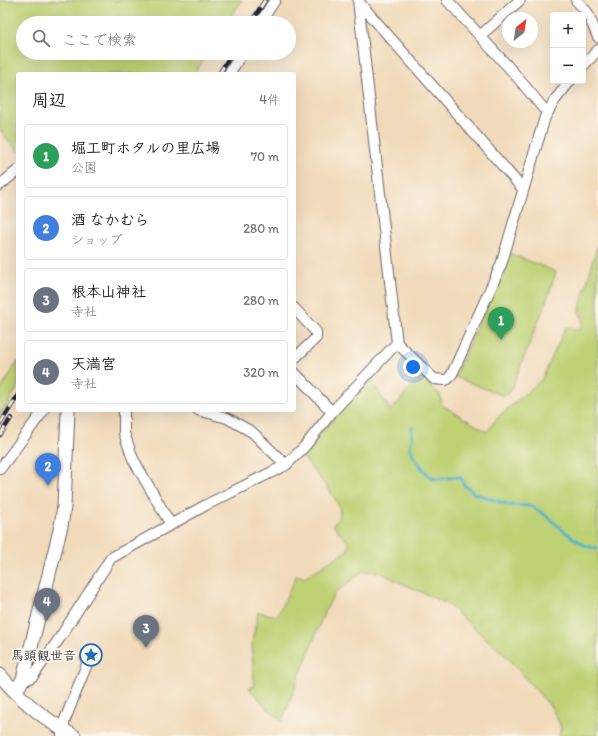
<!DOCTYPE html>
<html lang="ja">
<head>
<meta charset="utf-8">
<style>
  body { margin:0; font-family:Itim,"Klee One",sans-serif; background:#f6f6f6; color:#222 }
  .controls { position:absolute; right:12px; top:12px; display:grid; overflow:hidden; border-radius:4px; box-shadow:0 4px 16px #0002 }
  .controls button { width:36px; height:36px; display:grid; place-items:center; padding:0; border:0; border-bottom:1px solid #e0e0e0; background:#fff; color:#222; font:20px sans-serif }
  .compass { position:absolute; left:502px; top:12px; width:36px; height:36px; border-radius:50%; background:#fff; box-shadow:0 4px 16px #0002; rotate:30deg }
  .you { position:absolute; left:413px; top:367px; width:14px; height:14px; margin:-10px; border:3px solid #fff; border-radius:50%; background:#1a73e8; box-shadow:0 0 0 6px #1a73e833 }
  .badge { display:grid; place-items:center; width:26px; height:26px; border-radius:50%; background:#2563eb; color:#fff; font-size:13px; font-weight:700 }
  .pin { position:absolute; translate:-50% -33px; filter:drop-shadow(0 1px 2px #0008) }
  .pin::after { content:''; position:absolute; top:21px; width:14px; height:12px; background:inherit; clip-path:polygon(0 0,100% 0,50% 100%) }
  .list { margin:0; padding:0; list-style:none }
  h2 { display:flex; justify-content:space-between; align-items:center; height:52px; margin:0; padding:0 16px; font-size:17px }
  h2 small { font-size:13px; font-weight:400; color:#767676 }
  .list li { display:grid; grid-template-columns:26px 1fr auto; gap:12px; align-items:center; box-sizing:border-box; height:64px; margin:0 8px 8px; padding:0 8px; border:1px solid #e0e0e0; border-radius:4px }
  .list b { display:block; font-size:15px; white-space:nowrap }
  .list p { margin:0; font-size:13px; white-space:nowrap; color:#767676 }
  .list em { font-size:13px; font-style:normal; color:#767676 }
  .icon { flex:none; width:22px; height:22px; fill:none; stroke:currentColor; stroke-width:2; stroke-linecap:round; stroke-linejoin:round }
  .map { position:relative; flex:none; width:598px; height:736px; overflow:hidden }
  .search { position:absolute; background:#fff; box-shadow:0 4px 16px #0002; left:16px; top:16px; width:280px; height:44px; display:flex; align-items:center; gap:10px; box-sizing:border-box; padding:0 14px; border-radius:22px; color:#767676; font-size:15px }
  .panel { position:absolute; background:#fff; box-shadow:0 4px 16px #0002; left:16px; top:72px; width:280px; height:340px; border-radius:4px }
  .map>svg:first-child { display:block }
  .green { fill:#bed174; stroke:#707a58 }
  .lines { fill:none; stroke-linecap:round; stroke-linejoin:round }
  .stream { stroke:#4cb0cb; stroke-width:3 }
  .minor-casing { stroke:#6a6267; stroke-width:12 }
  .tertiary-casing { stroke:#6a6267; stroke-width:15 }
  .minor { stroke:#fff; stroke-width:10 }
  .tertiary { stroke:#fff; stroke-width:13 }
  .rail-casing { stroke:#22223b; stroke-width:4.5 }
  .rail { stroke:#fbf7ec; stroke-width:3; stroke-dasharray:9; stroke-linecap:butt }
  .labels { text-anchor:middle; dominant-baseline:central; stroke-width:4; stroke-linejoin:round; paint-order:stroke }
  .poi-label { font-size:13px; fill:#22223b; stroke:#fbf7ec; text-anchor:end }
</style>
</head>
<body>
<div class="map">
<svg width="598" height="736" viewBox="0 0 598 736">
  <rect width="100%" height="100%" fill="#fbf7ec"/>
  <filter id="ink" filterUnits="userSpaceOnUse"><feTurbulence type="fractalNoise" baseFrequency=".025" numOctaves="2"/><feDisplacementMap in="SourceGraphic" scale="8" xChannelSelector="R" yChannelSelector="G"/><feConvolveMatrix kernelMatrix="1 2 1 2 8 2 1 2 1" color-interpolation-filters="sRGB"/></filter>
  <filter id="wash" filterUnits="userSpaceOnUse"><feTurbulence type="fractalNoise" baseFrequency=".012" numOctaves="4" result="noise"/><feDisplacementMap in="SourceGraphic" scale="16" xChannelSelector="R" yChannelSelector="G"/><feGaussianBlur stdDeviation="0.9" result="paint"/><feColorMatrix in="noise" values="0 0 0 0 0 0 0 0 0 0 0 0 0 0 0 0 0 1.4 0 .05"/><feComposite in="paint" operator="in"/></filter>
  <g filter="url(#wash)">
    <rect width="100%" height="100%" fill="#f1daba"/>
    <path class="green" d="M0,0H242L227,23H23V53H208L194,74H18V152L0,130Z
      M598,243V736H559L561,727L552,708L506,656L447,604L378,572L364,571L335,593L324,613L282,721L267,708L249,688L254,687L252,643L258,612L277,616L297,575L304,578L348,550L349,543L333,525C336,521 340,517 340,511C340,500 309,465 301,455L370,379L391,411L416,381L427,377L428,385L440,394L442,405L487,432L497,418L542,379L566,327L581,330L583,319L579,312Z
      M509,253L556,272L546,302L510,392L504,396L455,377Z
      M18,361V387L0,416V391Z"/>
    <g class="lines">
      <path class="stream" d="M412,427V439L410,448C413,456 426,477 435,479C440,480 454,477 460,477L464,485L474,493L509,505L531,506L548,517L565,532L584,545L593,548H598"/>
    </g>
  </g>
  <g filter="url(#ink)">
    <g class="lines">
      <g class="minor-casing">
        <path id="minor" d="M358,0L397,343L434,379L445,380L448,379L452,374L501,265L545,117L555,100L570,81
          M447,0L513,72L543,108L548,111
          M576,0L587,12L598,37
          M358,1L523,189
          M260,23L275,0
          M480,36L520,0
          M583,66L598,50
          M229,74L242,53
          M0,185L18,170
          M294,308L316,332V338L294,359
          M294,372L332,412
          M124,410V433L133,459L171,525
          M198,410L227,418L252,432L286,465
          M0,469L44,410
          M23,679H28L33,676L59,639L111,558L206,505L286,465L305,446L332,412L397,343
          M62,735L64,730V722L87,664L86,658"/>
      </g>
      <g class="tertiary-casing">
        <path id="tertiary" d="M0,675C20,699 47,721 74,736
          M16,691L23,679L61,526L64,507L68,410"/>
      </g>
      <use href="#minor" class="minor"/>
      <use href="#tertiary" class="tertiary"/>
      <g class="rail-casing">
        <path id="rail" d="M251,23L265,0
          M219,74L232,53
          M0,424L18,395
          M0,435L11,418"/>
      </g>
      <use href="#rail" class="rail"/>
    </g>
  </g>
  <defs>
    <g id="sight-ring" transform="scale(1.15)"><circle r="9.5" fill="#fbf7ec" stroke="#1f6fb2" stroke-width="1.5"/><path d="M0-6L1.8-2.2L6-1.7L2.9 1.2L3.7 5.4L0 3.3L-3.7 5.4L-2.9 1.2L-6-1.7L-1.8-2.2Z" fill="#1f6fb2"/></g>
  </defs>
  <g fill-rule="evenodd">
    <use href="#sight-ring" x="91" y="655"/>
  </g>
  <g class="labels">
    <g class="poi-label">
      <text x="76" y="655">馬頭観世音</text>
    </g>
  </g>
</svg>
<div class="controls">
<button>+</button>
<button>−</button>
</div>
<svg class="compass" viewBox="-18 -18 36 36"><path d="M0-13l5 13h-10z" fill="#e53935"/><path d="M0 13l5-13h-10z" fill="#767676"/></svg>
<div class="you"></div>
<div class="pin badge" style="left:501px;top:340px;background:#2e9e5b">1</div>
<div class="pin badge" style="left:48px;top:486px;background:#3f7fe0">2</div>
<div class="pin badge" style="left:146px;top:648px;background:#6b7280">3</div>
<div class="pin badge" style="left:47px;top:621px;background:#6b7280">4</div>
<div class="search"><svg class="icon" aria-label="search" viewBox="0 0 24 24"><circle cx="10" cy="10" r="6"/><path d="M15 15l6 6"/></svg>ここで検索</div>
<section class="panel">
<h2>周辺<small>4件</small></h2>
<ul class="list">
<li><span class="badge" style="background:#2e9e5b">1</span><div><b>堀工町ホタルの里広場</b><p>公園</p></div><em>70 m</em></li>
<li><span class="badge" style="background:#3f7fe0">2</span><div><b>酒 なかむら</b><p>ショップ</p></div><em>280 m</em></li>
<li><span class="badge" style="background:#6b7280">3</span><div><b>根本山神社</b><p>寺社</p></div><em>280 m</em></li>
<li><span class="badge" style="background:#6b7280">4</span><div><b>天満宮</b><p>寺社</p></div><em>320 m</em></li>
</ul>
</section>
</div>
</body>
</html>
